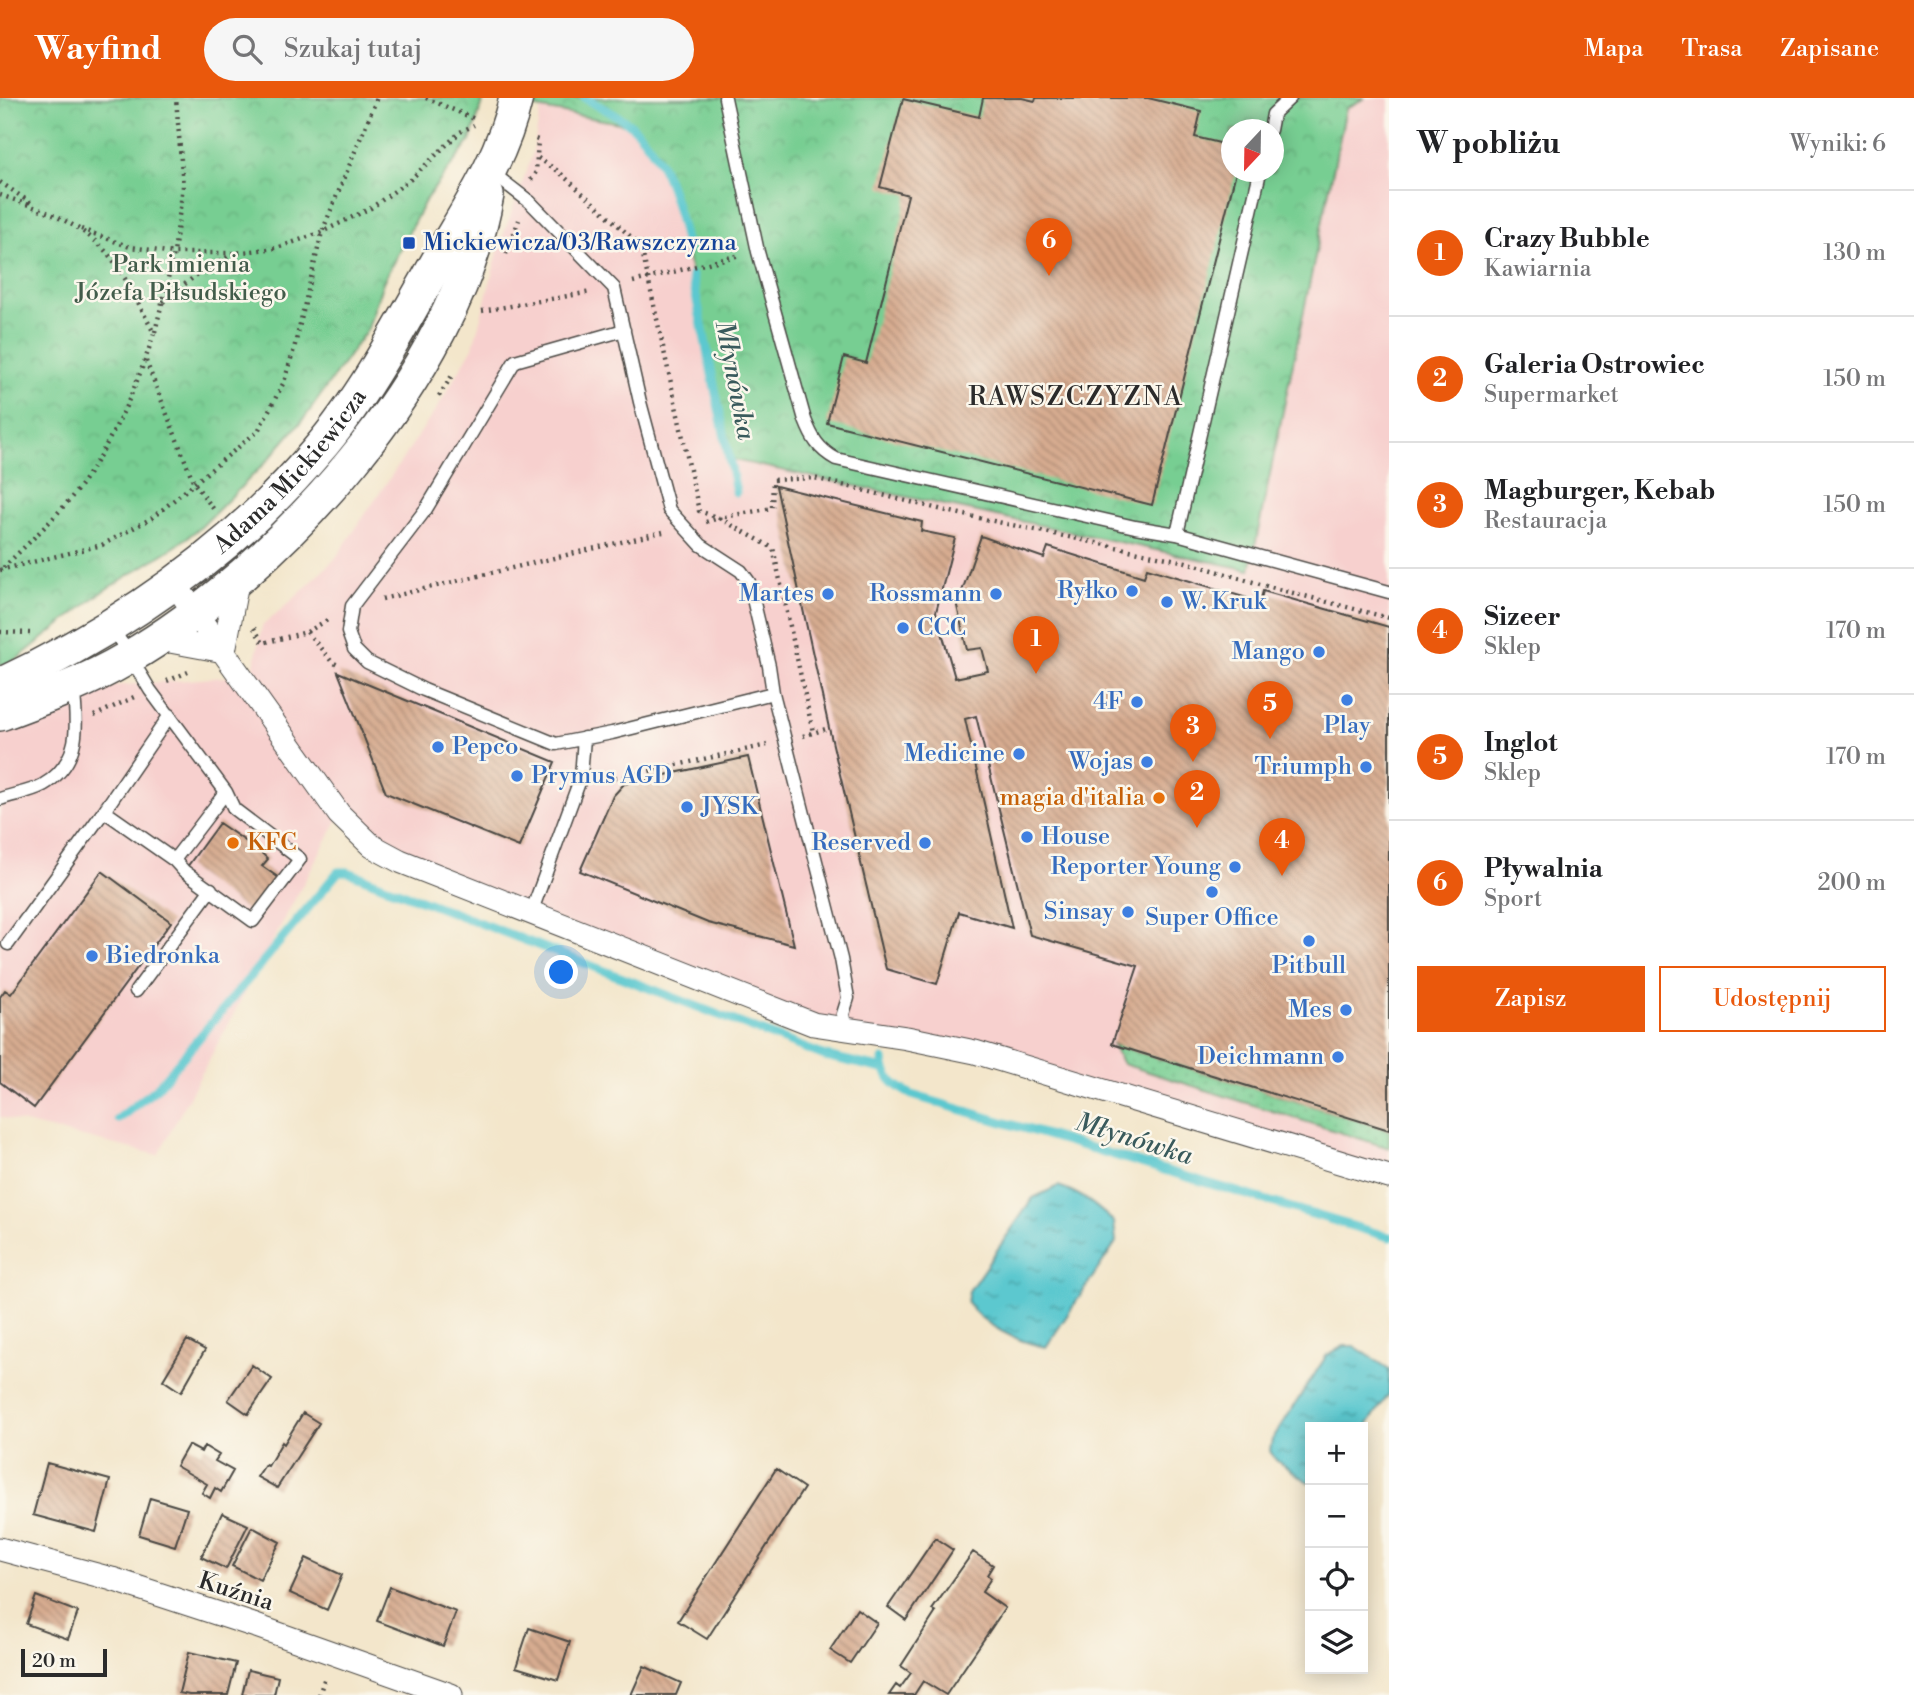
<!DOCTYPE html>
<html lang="pl">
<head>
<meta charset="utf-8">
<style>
  body { margin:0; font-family:"Libre Bodoni",serif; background:#f6f6f6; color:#202124 }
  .controls { position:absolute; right:21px; bottom:21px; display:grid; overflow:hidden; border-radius:0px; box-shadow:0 4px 18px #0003 }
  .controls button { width:63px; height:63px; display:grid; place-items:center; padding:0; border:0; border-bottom:2px solid #e0e0e0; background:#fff; color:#202124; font:35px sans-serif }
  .compass { position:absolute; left:1221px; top:21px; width:63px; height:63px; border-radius:50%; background:#fff; box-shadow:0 4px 18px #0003; rotate:202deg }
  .scale { position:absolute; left:21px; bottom:18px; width:86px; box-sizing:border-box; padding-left:7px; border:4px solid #2b2b2b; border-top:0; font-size:19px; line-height:24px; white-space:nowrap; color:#2b2b2b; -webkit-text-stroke:5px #fbf7ec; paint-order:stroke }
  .you { position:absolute; left:562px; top:875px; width:24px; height:24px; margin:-18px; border:5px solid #fff; border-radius:50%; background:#1a73e8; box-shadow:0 0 0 10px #1a73e833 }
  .badge { display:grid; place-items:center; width:46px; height:46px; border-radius:50%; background:#ea580c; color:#fff; font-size:23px; font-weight:700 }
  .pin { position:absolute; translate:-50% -58px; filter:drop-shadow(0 2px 4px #0008) }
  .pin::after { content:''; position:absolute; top:37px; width:24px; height:21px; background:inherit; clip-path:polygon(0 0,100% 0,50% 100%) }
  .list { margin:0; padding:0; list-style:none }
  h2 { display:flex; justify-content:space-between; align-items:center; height:91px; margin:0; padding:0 28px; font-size:30px }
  h2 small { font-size:23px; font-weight:400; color:#757577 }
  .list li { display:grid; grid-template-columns:46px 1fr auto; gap:21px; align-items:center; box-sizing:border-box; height:126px; padding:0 28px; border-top:2px solid #e0e0e0 }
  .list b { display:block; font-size:26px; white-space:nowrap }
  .list p { margin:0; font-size:23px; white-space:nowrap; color:#757577 }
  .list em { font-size:23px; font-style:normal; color:#757577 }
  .actions { display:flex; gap:14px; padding:21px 28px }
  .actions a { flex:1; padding:16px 0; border:2px solid #ea580c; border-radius:0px; text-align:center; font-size:24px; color:#ea580c }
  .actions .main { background:#ea580c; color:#fff }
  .icon { flex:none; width:38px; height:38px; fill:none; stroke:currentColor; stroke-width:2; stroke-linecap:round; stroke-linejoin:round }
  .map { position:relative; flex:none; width:1389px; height:1597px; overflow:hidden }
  header { display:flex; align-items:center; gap:42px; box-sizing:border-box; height:98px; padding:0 35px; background:#ea580c; color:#fff }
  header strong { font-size:33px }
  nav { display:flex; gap:38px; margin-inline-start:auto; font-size:24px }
  .search { width:490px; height:63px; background:#f6f6f6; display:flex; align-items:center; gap:18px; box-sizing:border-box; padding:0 24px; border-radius:38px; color:#757577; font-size:26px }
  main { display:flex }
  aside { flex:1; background:#fff }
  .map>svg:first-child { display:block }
  .built { fill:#f7d0ce }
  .grass { fill:url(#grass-dots); stroke:#517c5e; stroke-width:2 }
  .park { fill:url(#park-crowns); stroke:#517c5e; stroke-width:2; fill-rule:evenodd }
  .water { fill:url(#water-ripples); stroke:#437a7d; stroke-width:2 }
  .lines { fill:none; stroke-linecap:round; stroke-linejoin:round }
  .stream { stroke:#5bc8cf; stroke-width:9 }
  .building { fill:url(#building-back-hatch) }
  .lane-casing { stroke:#494743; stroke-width:15 }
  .street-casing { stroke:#494743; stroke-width:25 }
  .secondary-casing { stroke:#494743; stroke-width:36 }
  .path { stroke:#494743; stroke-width:4.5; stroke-dasharray:2 5; stroke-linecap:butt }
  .lane { stroke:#fff; stroke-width:12 }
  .street { stroke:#fff; stroke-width:23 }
  .secondary { stroke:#fff; stroke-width:33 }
  .transit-dot { fill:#1a4fb4; stroke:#fbf7ec; stroke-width:2.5 }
  .shop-dot { fill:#3f7fe0; stroke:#fbf7ec; stroke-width:2.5 }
  .food-dot { fill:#e8710a; stroke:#fbf7ec; stroke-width:2.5 }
  .labels { text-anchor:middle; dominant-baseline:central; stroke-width:5; stroke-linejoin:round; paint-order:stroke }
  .transit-label { font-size:24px; fill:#164399; stroke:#fbf7ec; text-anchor:start }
  .park-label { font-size:24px; fill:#425c4a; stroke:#fbf7ec }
  .street-label { font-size:24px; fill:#2b2b2b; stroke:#fbf7ec }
  .shop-label { font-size:24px; fill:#366cbe; stroke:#fbf7ec; text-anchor:end }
  .food-label { font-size:24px; fill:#c56008; stroke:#fbf7ec; text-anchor:end }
  .water-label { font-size:26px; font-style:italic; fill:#395a5c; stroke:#fbf7ec }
  .neighbourhood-label { font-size:26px; letter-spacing:2px; fill:#2b2b2b; stroke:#fbf7ec }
</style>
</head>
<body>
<header>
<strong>Wayfind</strong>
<div class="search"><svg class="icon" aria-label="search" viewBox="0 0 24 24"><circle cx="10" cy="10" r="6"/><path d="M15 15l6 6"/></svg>Szukaj tutaj</div>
<nav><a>Mapa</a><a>Trasa</a><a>Zapisane</a></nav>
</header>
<main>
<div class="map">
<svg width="1389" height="1597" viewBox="0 0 1389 1597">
  <defs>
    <pattern id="grass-dots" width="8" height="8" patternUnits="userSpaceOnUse" patternTransform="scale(1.75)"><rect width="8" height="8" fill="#77ce92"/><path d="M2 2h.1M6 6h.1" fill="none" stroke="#67b17e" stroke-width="1.8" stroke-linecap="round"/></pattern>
    <pattern id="park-crowns" width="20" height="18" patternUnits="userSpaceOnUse" patternTransform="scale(1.75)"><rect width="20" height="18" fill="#77ce92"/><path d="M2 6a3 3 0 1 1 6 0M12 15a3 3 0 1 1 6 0" fill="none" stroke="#67b17e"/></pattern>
    <pattern id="water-ripples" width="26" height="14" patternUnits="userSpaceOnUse" patternTransform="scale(1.75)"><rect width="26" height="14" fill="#5bc8cf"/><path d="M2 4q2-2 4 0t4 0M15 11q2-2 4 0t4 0" fill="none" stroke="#4ba3a8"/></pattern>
    <pattern id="building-back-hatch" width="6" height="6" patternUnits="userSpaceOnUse" patternTransform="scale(1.75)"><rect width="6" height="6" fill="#d7ac90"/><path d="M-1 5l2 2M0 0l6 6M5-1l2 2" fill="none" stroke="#af8c76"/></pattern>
  </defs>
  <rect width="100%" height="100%" fill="#fbf7ec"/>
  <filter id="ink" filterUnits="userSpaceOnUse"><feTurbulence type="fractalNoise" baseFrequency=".0143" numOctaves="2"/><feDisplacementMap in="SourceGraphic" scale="14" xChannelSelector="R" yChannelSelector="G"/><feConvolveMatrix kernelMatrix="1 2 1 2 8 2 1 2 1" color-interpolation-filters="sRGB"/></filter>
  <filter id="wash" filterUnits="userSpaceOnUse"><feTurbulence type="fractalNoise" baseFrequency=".00686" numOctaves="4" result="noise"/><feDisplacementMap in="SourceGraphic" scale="28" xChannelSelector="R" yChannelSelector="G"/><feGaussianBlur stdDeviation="1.57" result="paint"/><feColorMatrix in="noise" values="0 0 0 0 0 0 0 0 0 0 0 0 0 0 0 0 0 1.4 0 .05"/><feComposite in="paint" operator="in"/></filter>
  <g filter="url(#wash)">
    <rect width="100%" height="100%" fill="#f3e6cb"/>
    <path class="built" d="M1365,0H1389V1079L975,954L846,932L400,763L340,717L158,1057L0,1019V631L97,589L252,577L262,528L298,497L335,461L439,307L473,249L501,143L532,58L542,5L630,27L652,52L666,75L678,110L692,178L1250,472L1346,10Z"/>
    <path class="grass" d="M1112,946L1389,1032V1050L1123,966Z"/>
    <path class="park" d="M0,0H484L470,43L426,101L383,184L368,230L306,318L268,362L201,429L176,448L103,493L17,561L0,568Z
      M516,0H1365L1346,10L1250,472L729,361L678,110L666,75L652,52L630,27L514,6ZM1232,32H1274V74H1232Z"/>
    <path class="water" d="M1058,1088C1081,1095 1096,1108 1114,1124L1116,1144L1046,1249C1018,1244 982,1227 967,1204L969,1193L1033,1100Z
      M1344,1248H1354L1389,1271V1296L1363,1333V1329H1310V1385L1276,1362L1270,1353L1272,1342L1327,1257Z"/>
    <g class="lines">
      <path class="stream" d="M585,0C599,9 619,17 632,28C667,61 677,106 687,152
        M692,178L736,394
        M883,962C884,981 897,989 912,997L1389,1139
        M118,1021L157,990L338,774H348L825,958L884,971"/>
    </g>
    <g id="blocks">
      <path class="building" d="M983,0H1022L1035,3L1036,0H1148L1201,13L1195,39L1232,48V74H1236L1152,407L827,325L844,259L866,265L908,97L880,89L903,1L979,19Z
        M776,388L922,424L921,433L955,440L936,514L955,580L988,573L982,550L967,552L957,508L981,438L1044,460L1048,449L1144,479L1147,470L1260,504L1263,493L1389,529V1032L1112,946L1138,868L1030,837L976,618L965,621L1012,830L959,814L937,886L886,871L829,630Z
        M338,574L555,664L519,749L386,695Z
        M748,659L794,847L708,825L580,773L613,698L624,686Z
        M219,725L257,751L268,761L262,768L279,780L252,816L187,769Z
        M102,773L171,824L34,1010L0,984V899L5,892L11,896Z
        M187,1242L205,1252L181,1294L163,1282Z
        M252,1267L272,1281L248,1316L228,1302Z
        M303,1315L319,1325L277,1390L257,1379L265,1367L268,1368L282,1344L284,1346Z
        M188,1347L201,1354L204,1348L219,1357L215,1363L233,1373L221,1394L215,1390L210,1400L202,1395L207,1386L176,1368Z
        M47,1365L110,1382L96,1434L33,1417Z
        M776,1371L804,1390L707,1541L678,1523Z
        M150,1400L187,1411L175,1448L139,1437Z
        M222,1415L248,1427L226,1471L201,1459Z
        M252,1429L280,1444L260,1482L232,1468Z
        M935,1440L953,1452L906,1522L888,1509Z
        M973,1454L993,1467L987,1477L991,1480L982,1494L1005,1510L946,1597L923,1583L914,1597H889L896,1587L900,1590L911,1575L901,1568L936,1514L932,1512Z
        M306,1460L342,1477L327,1512L290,1495Z
        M390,1489L456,1514L443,1548L377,1523Z
        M36,1498L78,1514L68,1541L26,1526Z
        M857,1511L877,1525L850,1565L830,1552Z
        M529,1530L570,1544L558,1582L516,1569Z
        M189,1554L236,1565L228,1597H189L179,1595Z
        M644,1568L681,1585L676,1597H631Z
        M248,1572L278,1579L274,1597H242Z"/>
    </g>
  </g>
  <g filter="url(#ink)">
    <use href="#blocks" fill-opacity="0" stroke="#494743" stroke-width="2"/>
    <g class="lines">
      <g class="lane-casing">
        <path id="lane" d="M725,0L758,154L805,322C812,340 818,351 836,361L1135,429L1177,436L1389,494
          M1270,32L1273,16L1290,0
          M491,74L530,104L614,190L640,304L669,412L701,447L741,473L749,484L769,568L773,595L841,861L848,900L843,916L846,932
          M624,232L515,263L426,411L352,508L348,534L354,551L367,564L424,592L556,646L612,635L773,595
          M1177,436L1260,74
          M112,529L150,592L226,694L174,762
          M170,617L104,713L174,762L184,773L253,823L300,761L234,711L226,694
          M0,701C14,696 30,694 43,687C81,665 78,627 73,588
          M531,815L581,679L584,640
          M8,846L104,713
          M136,893L211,791"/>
      </g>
      <g class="street-casing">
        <path id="street" d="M174,485L339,716L372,748L400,763L813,926L907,940L975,954L1389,1079
          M159,541L224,553
          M224,553L238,479
          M0,1451L112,1481L256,1528L451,1597"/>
      </g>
      <g class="secondary-casing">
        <g id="secondary">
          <path id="s1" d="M0,587C119,531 232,454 317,353C363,300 401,228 436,166C468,110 501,64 516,0"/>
          <path d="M0,616C43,600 87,584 126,561C281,471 456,277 487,97"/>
        </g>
      </g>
      <path class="path" d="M426,0L477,22
        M538,60L558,73L641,148L699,413L719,420L772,410L773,382L814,380L951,414L1186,464L1270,489L1389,520
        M531,82L536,74L538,42L535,41
        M0,84L31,105
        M0,97C38,110 81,124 108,156C125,176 141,211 154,235C139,284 117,332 89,375C67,410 33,440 3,470
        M81,131L130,149L174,155H234L277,150L322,134L371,110L411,81L460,34L474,27
        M506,156L519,122
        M633,184L740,157
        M163,204L195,178L234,155
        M482,213L591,194
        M155,234L174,155L183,88L176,0
        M146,263L194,385L215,413
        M439,298L453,276
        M706,424L719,420L773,450L813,634
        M0,472L102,447L152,420L258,333L284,284L294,251L322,134L377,0
        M382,501L663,434
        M254,530L263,545L307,534L329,521
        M0,534L31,535
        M307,534L332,564L340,568
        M167,583L188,574
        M94,618L134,599
        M803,638L829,630
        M601,680L623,679L767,647
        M319,1597L325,1579"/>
      <use href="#lane" class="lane"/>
      <use href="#street" class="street"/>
      <use href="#secondary" class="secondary"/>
    </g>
  </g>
  <rect class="transit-dot" x="402" y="138" width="14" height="14" rx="3.5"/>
  <g class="shop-dot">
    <circle cx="1132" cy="493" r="7"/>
    <circle cx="828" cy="496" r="7"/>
    <circle cx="996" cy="496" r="7"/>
    <circle cx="1167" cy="504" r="7"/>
    <circle cx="903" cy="530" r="7"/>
    <circle cx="1319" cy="554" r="7"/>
    <circle cx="1347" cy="602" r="7"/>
    <circle cx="1137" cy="604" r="7"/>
    <circle cx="438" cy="649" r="7"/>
    <circle cx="1019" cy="656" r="7"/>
    <circle cx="1147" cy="664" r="7"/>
    <circle cx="1366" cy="669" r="7"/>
    <circle cx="517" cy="678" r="7"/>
    <circle cx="687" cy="709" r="7"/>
    <circle cx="1027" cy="739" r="7"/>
    <circle cx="925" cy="745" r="7"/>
    <circle cx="1235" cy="769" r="7"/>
    <circle cx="1212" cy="794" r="7"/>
    <circle cx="1128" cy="814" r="7"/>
    <circle cx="1309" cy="843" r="7"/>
    <circle cx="92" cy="858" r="7"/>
    <circle cx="1346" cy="912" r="7"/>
    <circle cx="1338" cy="959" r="7"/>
  </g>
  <g class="food-dot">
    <circle cx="1159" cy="700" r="7"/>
    <circle cx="233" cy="745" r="7"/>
  </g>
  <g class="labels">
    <g class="transit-label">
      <text x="423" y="145">Mickiewicza/03/Rawszczyzna</text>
    </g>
    <g class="park-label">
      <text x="181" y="167">Park imienia<tspan x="181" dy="28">Józefa Piłsudskiego</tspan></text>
    </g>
    <g class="street-label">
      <text stroke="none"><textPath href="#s1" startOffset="364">Adama Mickiewicza</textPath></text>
      <text transform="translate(236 1494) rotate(18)">Kuźnia</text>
    </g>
    <g class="shop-label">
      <text x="1118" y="493">Ryłko</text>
      <text x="814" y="496">Martes</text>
      <text x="982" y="496">Rossmann</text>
      <text x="1181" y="504" text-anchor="start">W. Kruk</text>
      <text x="917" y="530" text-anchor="start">CCC</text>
      <text x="1305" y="554">Mango</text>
      <text x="1123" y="604">4F</text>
      <text x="1347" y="628" text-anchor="middle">Play</text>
      <text x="452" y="649" text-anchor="start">Pepco</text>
      <text x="1005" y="656">Medicine</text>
      <text x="1133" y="664">Wojas</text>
      <text x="1352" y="669">Triumph</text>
      <text x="531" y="678" text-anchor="start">Prymus AGD</text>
      <text x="701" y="709" text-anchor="start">JYSK</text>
      <text x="1041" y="739" text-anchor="start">House</text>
      <text x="911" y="745">Reserved</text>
      <text x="1221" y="769">Reporter Young</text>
      <text x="1114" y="814">Sinsay</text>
      <text x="1212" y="820" text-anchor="middle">Super Office</text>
      <text x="106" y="858" text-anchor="start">Biedronka</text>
      <text x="1309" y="868" text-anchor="middle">Pitbull</text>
      <text x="1332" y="912">Mes</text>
      <text x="1324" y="959">Deichmann</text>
    </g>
    <g class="food-label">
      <text x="1145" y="700">magia d'italia</text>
      <text x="247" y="745" text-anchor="start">KFC</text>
    </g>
    <g class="water-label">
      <text transform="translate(735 282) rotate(79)">Młynówka</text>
      <text transform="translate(1134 1041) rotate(17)">Młynówka</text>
    </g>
    <g class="neighbourhood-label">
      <text x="1076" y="299">RAWSZCZYZNA</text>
    </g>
  </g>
</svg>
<div class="controls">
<button>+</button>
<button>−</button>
<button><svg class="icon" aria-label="locate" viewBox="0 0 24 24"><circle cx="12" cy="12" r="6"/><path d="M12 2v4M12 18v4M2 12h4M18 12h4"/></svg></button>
<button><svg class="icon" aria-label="layers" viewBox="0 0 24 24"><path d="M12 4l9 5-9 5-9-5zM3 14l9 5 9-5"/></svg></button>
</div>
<svg class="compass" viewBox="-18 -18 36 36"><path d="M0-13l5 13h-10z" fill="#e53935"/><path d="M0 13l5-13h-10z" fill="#757577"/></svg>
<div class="scale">20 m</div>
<div class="you"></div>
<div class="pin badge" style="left:1036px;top:576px">1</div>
<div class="pin badge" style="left:1197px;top:730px">2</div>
<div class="pin badge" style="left:1193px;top:664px">3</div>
<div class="pin badge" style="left:1282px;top:778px">4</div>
<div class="pin badge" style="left:1270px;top:641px">5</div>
<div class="pin badge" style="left:1049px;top:178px">6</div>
</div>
<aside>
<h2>W pobliżu<small>Wyniki: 6</small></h2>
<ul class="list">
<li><span class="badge">1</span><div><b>Crazy Bubble</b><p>Kawiarnia</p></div><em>130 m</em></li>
<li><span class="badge">2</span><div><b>Galeria Ostrowiec</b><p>Supermarket</p></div><em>150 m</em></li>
<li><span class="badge">3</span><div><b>Magburger, Kebab</b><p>Restauracja</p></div><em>150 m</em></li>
<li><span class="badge">4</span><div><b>Sizeer</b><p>Sklep</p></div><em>170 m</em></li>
<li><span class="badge">5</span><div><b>Inglot</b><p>Sklep</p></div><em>170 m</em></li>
<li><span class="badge">6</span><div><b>Pływalnia</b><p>Sport</p></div><em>200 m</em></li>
</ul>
<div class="actions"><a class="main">Zapisz</a><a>Udostępnij</a></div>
</aside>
</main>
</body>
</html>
